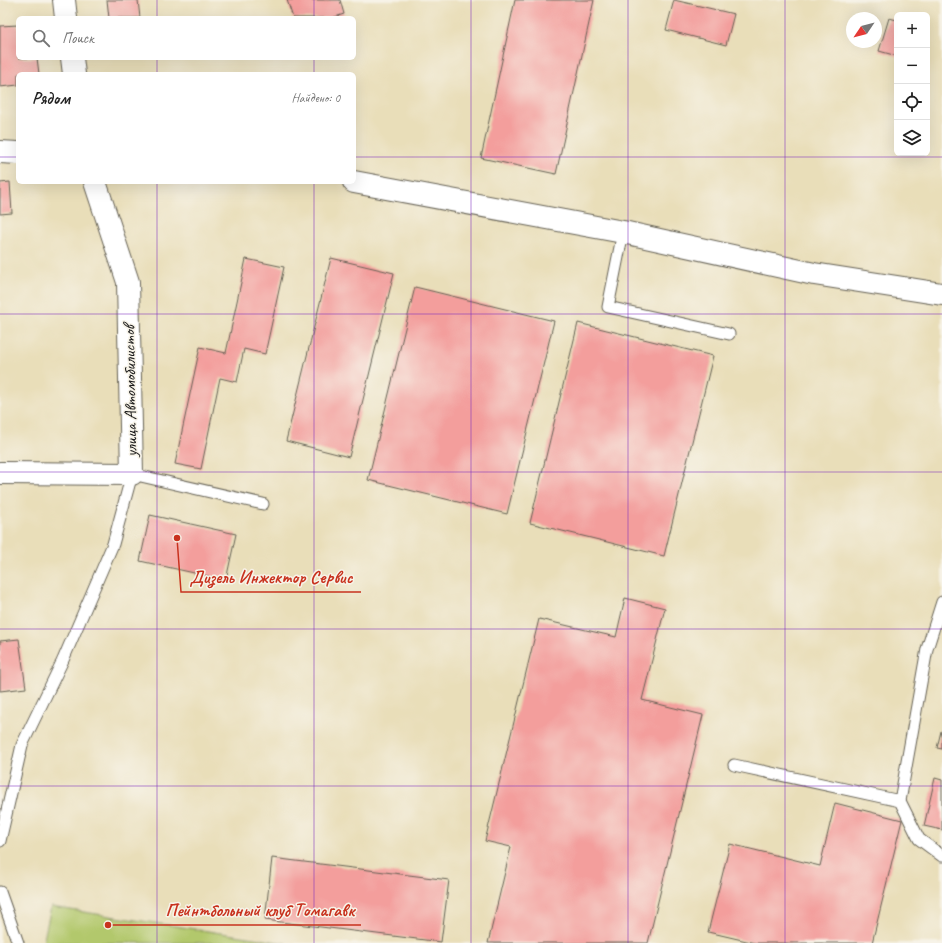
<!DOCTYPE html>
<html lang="ru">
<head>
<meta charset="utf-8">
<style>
  body { margin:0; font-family:Caveat,sans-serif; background:#f2f2f2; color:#222 }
  .controls { position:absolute; right:12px; top:12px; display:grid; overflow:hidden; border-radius:6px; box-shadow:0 4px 16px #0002 }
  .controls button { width:36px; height:36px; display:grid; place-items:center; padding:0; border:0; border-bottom:1px solid #e0e0e0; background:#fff; color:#222; font:20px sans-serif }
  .compass { position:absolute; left:846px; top:12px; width:36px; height:36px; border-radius:50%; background:#fff; box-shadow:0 4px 16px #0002; rotate:235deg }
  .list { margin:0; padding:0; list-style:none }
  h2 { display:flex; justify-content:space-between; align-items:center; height:52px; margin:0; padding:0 16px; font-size:17px }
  h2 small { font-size:13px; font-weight:400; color:#767676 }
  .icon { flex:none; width:22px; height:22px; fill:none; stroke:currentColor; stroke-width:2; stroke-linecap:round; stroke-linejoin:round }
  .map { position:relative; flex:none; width:942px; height:943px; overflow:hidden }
  .search { position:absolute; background:#fff; box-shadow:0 4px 16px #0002; left:16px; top:16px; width:340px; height:44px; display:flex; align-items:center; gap:10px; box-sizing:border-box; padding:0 14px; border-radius:6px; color:#767676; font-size:15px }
  .panel { position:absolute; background:#fff; box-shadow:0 4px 16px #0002; left:16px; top:72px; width:340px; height:112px; border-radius:6px }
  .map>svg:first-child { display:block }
  .green { fill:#b2c86c; stroke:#677244 }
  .building { fill:#f39e9c }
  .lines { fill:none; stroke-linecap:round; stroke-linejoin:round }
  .service-casing { stroke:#646053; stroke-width:13 }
  .minor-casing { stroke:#646053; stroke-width:24 }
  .service { stroke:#fff; stroke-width:11 }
  .minor { stroke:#fff; stroke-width:22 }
  .grid { fill:none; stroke:#7b2cbf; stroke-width:1; stroke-opacity:0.55 }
  .labels { text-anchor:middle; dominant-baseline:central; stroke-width:3; stroke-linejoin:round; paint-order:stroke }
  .street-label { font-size:17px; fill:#1c1c1c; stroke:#f7f3e8 }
  .leader { fill:none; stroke:#c8321e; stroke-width:1.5 }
  .callout-dot { fill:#c8321e; stroke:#f7f3e8; stroke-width:1.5 }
  .callout-label { font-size:18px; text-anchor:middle; font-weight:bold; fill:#c8321e; stroke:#f7f3e8; stroke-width:3; stroke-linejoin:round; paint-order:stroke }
</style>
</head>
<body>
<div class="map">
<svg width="942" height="943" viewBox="0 0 942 943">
  <rect width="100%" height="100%" fill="#f7f3e8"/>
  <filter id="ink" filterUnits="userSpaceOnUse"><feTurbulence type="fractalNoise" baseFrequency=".025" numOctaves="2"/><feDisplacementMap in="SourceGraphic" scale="8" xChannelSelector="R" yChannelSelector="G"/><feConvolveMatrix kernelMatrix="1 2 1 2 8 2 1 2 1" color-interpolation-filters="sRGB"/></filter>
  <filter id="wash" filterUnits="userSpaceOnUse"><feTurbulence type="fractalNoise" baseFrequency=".012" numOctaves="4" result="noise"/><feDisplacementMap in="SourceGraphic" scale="16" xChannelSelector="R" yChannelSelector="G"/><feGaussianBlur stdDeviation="0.9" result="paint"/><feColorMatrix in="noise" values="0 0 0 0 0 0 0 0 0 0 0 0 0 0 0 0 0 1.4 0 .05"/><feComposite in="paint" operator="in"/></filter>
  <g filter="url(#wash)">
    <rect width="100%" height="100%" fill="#e9deb9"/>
    <path class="green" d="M51,907L286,943H43Z"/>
    <g id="blocks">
      <path class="building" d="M107,0H138L140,18H109Z
        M287,0H340L344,14L332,18H293Z
        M515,0H594L556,174L481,158Z
        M674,0L734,14L726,45L666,30Z
        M889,18L897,20V56L879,51Z
        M18,25V58H37L39,74H18V85L0,87V26Z
        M10,182L12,213L0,214V183Z
        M331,258L394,273L349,457L286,441Z
        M246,259L284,267L265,354L244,349L237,382L220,378L201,469L175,464L200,347L226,353Z
        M415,287L554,321L507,514L368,480Z
        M578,323L713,356L664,556L530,523Z
        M150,515L236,534L226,580L140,561Z
        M625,598L665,608L642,700L703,715L648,943H488L511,847L485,841L539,619L616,637Z
        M19,639L26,688L0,691V641Z
        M941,731H942V749L937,748Z
        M935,778L942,780V830L924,826Z
        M835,803L902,820L872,943H755L708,932L730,844L820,866Z
        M272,858L449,880L441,942L265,920Z"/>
    </g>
  </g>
  <g filter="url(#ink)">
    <use href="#blocks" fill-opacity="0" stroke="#646053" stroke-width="1"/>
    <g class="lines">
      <g class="service-casing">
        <path id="service" d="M623,232L608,307L729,334
          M734,765L900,801L927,649L942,602
          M900,801L919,839L942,856
          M0,841L22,745L63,660L113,544L132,474L263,504
          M0,892L18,943"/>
      </g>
      <g class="minor-casing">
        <path id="minor" d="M64,0L66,18
          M72,58L74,74
          M0,152L18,153
          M354,182L623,232L814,274L942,294
          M0,473L132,474L128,282L95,182"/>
      </g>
      <use href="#service" class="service"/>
      <use href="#minor" class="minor"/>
    </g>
  </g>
  <path class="grid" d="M157,0V18M314,0V18M471,0V943M628,0V943M785,0V943M157,58V74M314,58V74M0,157H18M354,157H942M157,182V943M314,182V943M0,314H942M0,472H942M0,629H942M0,786H942"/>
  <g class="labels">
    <g class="street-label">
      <text transform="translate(130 391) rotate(-91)">улица Автомобилистов</text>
    </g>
  </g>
  <path class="leader" d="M177 538L181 592H361M108 925L159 925H361"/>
  <g class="callout-dot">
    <circle cx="177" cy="538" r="4"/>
    <circle cx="108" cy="925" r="4"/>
  </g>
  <g class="callout-label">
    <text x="271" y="583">Дизель Инжектор Сервис</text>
    <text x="260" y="916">Пейнтбольный клуб Томагавк</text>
  </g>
</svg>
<div class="controls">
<button>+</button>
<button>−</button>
<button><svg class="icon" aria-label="locate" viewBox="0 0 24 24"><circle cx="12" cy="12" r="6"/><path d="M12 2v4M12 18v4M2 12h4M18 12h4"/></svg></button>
<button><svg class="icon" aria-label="layers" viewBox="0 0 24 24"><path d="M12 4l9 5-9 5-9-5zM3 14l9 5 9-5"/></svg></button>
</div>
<svg class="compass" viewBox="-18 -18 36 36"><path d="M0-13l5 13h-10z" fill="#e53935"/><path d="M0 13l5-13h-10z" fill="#767676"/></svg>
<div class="search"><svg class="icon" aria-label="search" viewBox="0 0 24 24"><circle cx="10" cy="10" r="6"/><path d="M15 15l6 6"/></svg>Поиск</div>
<section class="panel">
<h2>Рядом<small>Найдено: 0</small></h2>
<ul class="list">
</ul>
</section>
</div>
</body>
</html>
